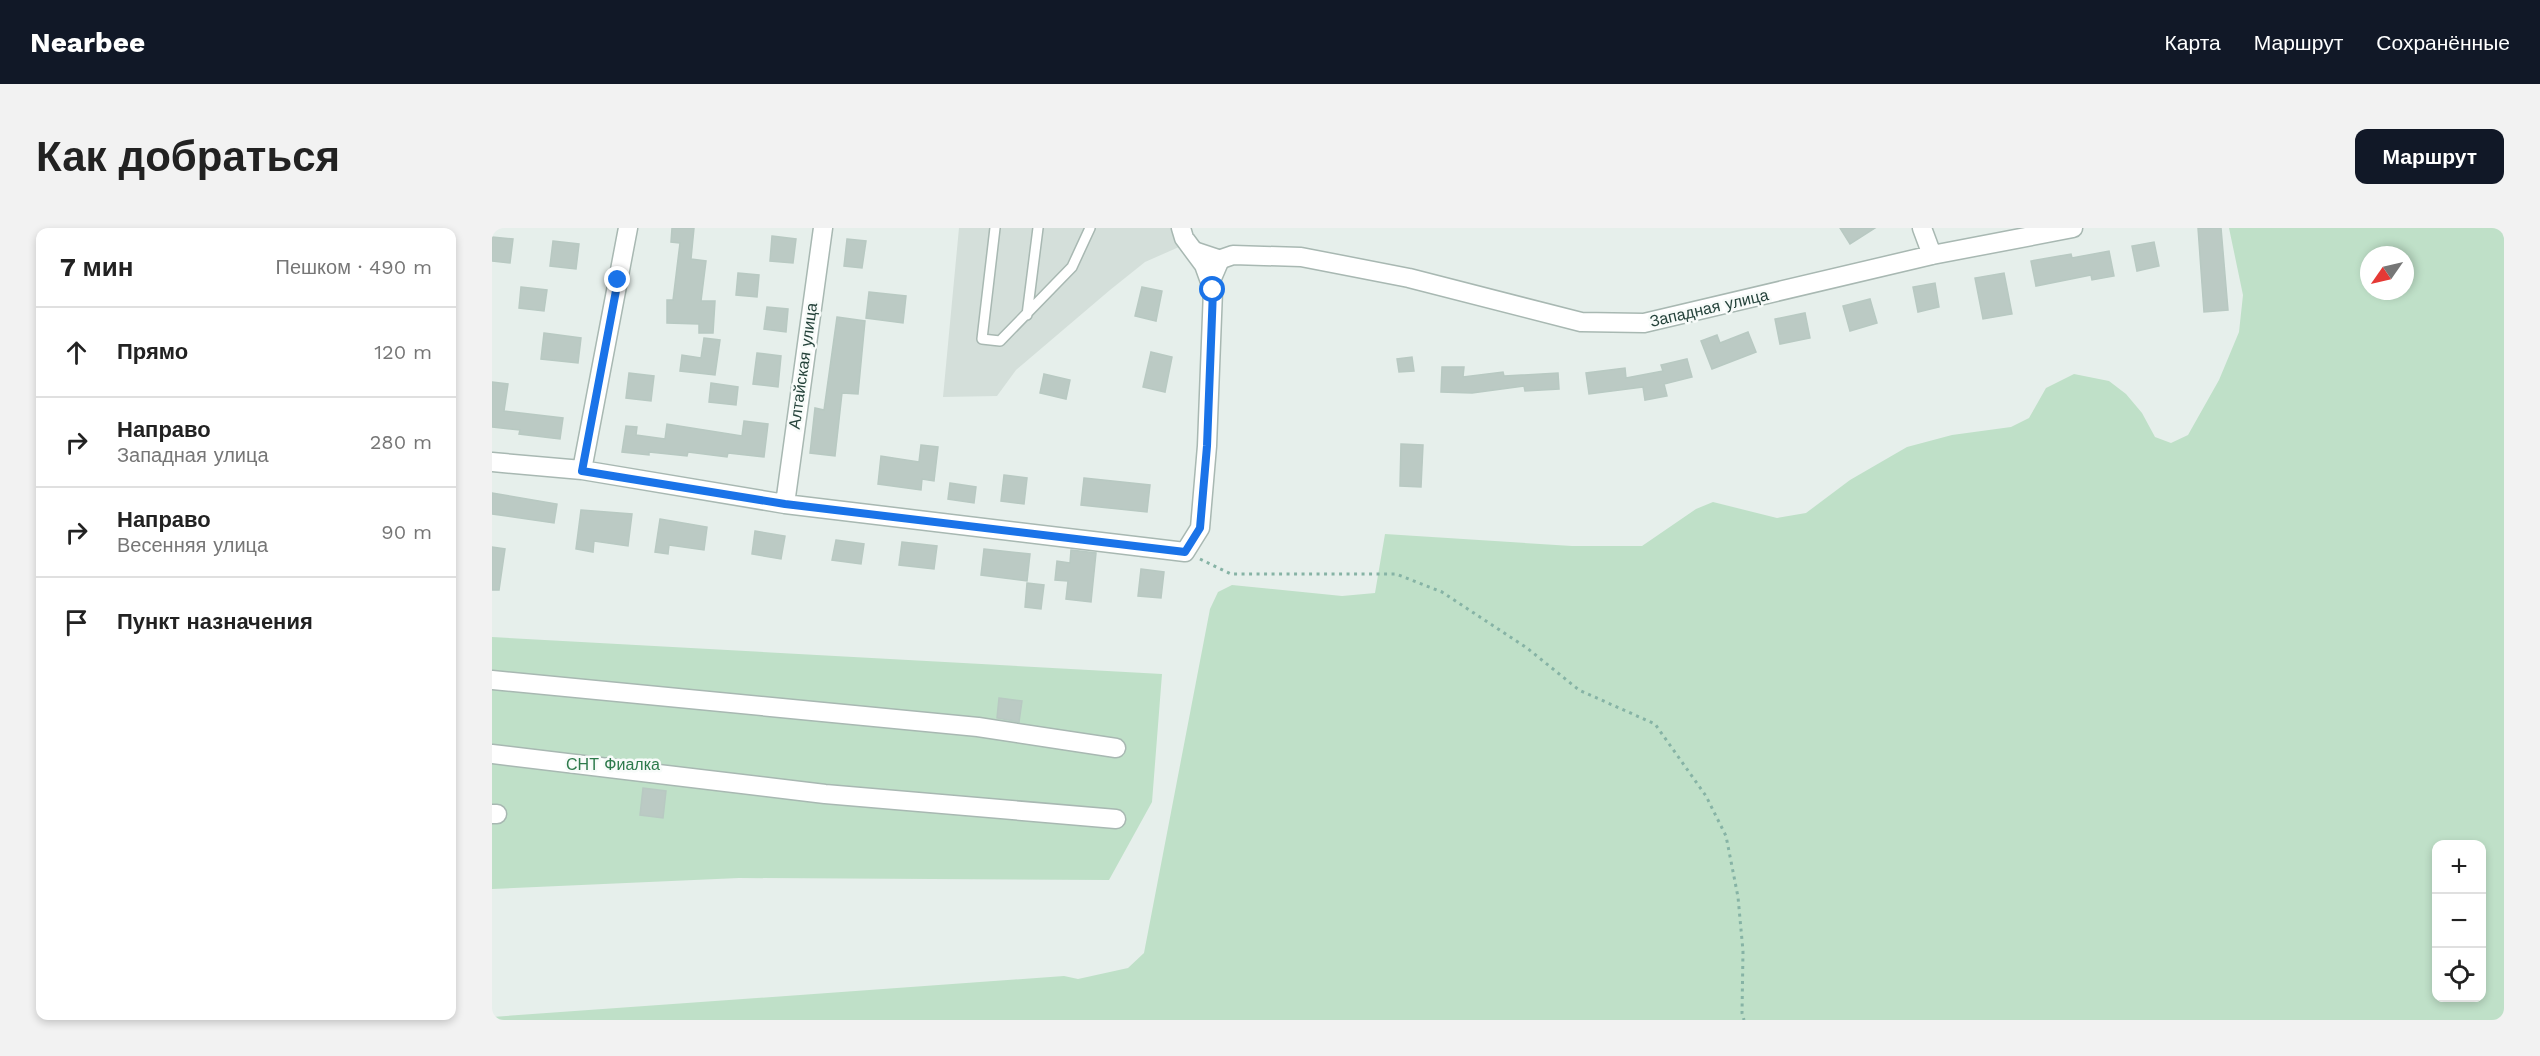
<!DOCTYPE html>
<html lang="ru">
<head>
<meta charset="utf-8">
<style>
  body { margin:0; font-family:"Work Sans",sans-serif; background:#f2f2f2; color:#222 }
  .controls { position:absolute; right:18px; bottom:18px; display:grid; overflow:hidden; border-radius:12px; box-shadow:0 3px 9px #0003 }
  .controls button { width:54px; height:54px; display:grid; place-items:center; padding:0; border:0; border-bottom:2px solid #e0e0e0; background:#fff; color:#222; font:30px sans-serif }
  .compass { position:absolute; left:1868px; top:18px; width:54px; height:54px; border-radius:50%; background:#fff; box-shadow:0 3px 9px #0003; rotate:236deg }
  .stop { position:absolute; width:18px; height:18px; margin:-14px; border:4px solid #1a73e8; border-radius:50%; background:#fff }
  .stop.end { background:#1a73e8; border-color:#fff; box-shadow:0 2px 6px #0008 }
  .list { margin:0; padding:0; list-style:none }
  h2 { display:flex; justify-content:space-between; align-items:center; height:78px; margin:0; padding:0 24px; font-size:26px }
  h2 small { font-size:20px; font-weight:400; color:#767676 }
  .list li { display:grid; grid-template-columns:39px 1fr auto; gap:18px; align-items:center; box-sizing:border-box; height:90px; padding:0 24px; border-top:2px solid #e0e0e0 }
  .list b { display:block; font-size:22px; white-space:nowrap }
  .list p { margin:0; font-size:20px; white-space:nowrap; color:#767676 }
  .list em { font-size:20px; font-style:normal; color:#767676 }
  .icon { flex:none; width:33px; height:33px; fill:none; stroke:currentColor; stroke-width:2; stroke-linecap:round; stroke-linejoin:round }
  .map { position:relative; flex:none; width:2012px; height:792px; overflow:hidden; border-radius:12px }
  header { display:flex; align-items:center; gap:36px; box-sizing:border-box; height:84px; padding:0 30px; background:#111827; color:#fff }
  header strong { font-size:28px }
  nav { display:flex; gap:33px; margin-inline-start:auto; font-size:21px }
  .intro { display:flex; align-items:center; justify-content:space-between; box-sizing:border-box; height:144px; padding:0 36px }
  h1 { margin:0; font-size:42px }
  .button { padding:15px 27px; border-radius:12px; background:#111827; color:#fff; font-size:21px; font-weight:700 }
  main { display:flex; gap:36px; padding:0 36px }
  aside { flex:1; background:#fff; border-radius:12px; box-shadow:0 3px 9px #0003 }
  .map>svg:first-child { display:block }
  .built { fill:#d4dfda }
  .green { fill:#bfe0c8; fill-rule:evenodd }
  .building { fill:#bbcac4; stroke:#b8c9c2; stroke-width:1.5 }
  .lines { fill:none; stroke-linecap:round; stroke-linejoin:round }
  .service-casing { stroke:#a8b8b2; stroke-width:12 }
  .minor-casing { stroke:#a8b8b2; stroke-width:21 }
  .path { stroke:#86b3a5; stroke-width:3; stroke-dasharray:3 4.5; stroke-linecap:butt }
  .service { stroke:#fff; stroke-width:9 }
  .minor { stroke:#fff; stroke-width:18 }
  .route { stroke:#1a73e8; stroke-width:8 }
  .labels { text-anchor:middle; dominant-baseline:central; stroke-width:5; stroke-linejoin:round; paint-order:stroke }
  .street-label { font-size:16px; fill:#24423a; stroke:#f7fbf9 }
  .park-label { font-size:16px; fill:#2d7a4b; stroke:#f7fbf9 }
</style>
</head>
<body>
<header>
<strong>Nearbee</strong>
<nav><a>Карта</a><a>Маршрут</a><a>Сохранённые</a></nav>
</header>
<div class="intro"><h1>Как добраться</h1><a class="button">Маршрут</a></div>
<main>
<aside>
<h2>7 мин<small>Пешком · 490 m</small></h2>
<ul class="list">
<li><svg class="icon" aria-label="ahead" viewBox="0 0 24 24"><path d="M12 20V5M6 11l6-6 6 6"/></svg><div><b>Прямо</b></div><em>120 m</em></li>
<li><svg class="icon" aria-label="right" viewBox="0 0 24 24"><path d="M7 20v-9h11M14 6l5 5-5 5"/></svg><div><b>Направо</b><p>Западная улица</p></div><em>280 m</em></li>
<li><svg class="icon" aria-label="right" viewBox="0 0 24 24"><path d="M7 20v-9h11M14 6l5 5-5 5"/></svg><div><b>Направо</b><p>Весенняя улица</p></div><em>90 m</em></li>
<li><svg class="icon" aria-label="arrive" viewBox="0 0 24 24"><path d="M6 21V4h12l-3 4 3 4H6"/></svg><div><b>Пункт назначения</b></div></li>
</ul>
</aside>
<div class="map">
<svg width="2012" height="792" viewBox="0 0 2012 792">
  <rect width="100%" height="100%" fill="#e6efeb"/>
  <path class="built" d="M467,0H680L687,19L653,34L618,62L524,142L505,168L451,169Z"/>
  <path class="green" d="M1737,0H2012V792H0V789L572,748L586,751L636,740L652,725L718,381L726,364L740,357L850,368L883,365L893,306L1080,318H1150L1204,281L1221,274L1285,290L1314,285L1358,252L1415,219L1460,207L1519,199L1537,190L1554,160L1582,146L1617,153L1634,166L1650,185L1663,209L1679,215L1696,207L1727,152L1747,104L1751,67ZM1877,27H1913V63H1877ZM1944,616H1990V770H1944Z
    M0,409L670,446L660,574L617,652L247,650L0,661Z"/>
  <path class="building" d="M180,0H202L199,31L214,33L209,73H223L221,105H207V96L175,95V72H181L188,15L179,14Z
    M1348,0H1383L1358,16Z
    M1706,0H1729L1736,82L1712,84Z
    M280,8L304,11L301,35L278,33Z
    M0,9L21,11L18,35L0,33Z
    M355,11L374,13L370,40L352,38Z
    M61,13L87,16L84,41L58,38Z
    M1662,14L1667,38L1645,43L1640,18Z
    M1617,23L1622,48L1600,52L1599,47L1544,58L1539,33L1579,26L1580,30Z
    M246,45L267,47L265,69L244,67Z
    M1512,45L1520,86L1491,91L1483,50Z
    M1443,55L1447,79L1426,84L1421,59Z
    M29,59L55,62L52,83L27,80Z
    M650,59L670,63L664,93L643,88Z
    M377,64L414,68L411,95L374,90Z
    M1378,71L1385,95L1358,103L1351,78Z
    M275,79L296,81L294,104L272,101Z
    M1313,85L1318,110L1288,116L1283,91Z
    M345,89L373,93L366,166L350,165L343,228L318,225L323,180L332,182Z
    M1256,104L1264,124L1220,141L1209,113L1225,107L1228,115Z
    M52,105L89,110L86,135L49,131Z
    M212,110L228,112L223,147L188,143L190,127L209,130Z
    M659,124L680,129L673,164L651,159Z
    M265,125L289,128L286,159L261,156Z
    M920,129L922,143L907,144L905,131Z
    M1195,131L1200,149L1172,156L1175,168L1153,172L1151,159L1097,166L1094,145L1133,140L1134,150L1171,143L1169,137Z
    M950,139H972L971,149L1011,144L1012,148L1066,145L1067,161L1033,163L1032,158L980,165L949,164Z
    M137,145L162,148L159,173L134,170Z
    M552,146L578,152L574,171L548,165Z
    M0,154L16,156L12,183L71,190L68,211L27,206L28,202L0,199Z
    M219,155L246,159L244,177L217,174Z
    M252,193L276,196L272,229L236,225L235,229L196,224L195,228L157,224V227L130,224L134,198L145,199L144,207L173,211L175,196L250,208Z
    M909,216L931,217L929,259L908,258Z
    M429,217L446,219L442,253L430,251L429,262L386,256L389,228L427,234Z
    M512,247L535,250L532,276L509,273Z
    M592,250L658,257L655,284L589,277Z
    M458,255L484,259L482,275L456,271Z
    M0,265L65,276L62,295L0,286Z
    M89,282L140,286L136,318L102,313L101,324L84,321Z
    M168,291L215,299L212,322L177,317L176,326L163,324Z
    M263,303L293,308L289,331L260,326Z
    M344,312L372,316L369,336L340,332Z
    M410,314L445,318L442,341L407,337Z
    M0,319L13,321L7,362H0Z
    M492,321L538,326L535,353L489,347Z
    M579,322L604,325L599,374L574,371L576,353L563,352L565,333L578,335Z
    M649,341L672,344L669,370L646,368Z
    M535,355L552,357L549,381L533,379Z
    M507,470L530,473L527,494L505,490Z
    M151,560L174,563L171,590L148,587Z"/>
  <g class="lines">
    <g class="service-casing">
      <path id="service" d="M503,0L490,111L508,113L580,39L598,0
        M701,18L734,29L722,57
        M535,87L546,0"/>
    </g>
    <g class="minor-casing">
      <path id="minor" d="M1430,0L1440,27
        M712,37L741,27L809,29L917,50L1089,94L1152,95L1440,27L1581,0
        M0,234L90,242L293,276L693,324L708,300L715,218L721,62L712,37L692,10L689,0
        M90,242L136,0
        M293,276L331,0
        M0,452L486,499L624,520
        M0,526L333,566L624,591
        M0,586H5"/>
    </g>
    <path class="path" d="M708,331L739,346H904L950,364L1035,420L1087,462L1163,496L1214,568L1234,608L1246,669L1251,723L1250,785L1252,792"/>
    <use href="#service" class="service"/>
    <use href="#minor" class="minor"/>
  </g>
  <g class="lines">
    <path class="route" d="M126,52L90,243L293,276L693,324L708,300L715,218L721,62"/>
  </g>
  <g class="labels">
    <g class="street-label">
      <text transform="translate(1217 80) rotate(-13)">Западная улица</text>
      <text transform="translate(311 138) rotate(-82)">Алтайская улица</text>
    </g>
    <g class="park-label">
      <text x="121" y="536">СНТ Фиалка</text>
    </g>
  </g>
</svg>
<div class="controls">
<button>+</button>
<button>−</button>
<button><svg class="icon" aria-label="locate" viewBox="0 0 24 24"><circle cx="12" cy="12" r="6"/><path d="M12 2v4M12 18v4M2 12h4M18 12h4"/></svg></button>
</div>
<svg class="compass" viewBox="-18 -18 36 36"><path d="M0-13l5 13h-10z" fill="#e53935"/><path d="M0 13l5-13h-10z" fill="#767676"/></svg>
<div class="stop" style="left:721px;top:62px"></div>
<div class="stop end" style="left:126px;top:52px"></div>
</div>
</main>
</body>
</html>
